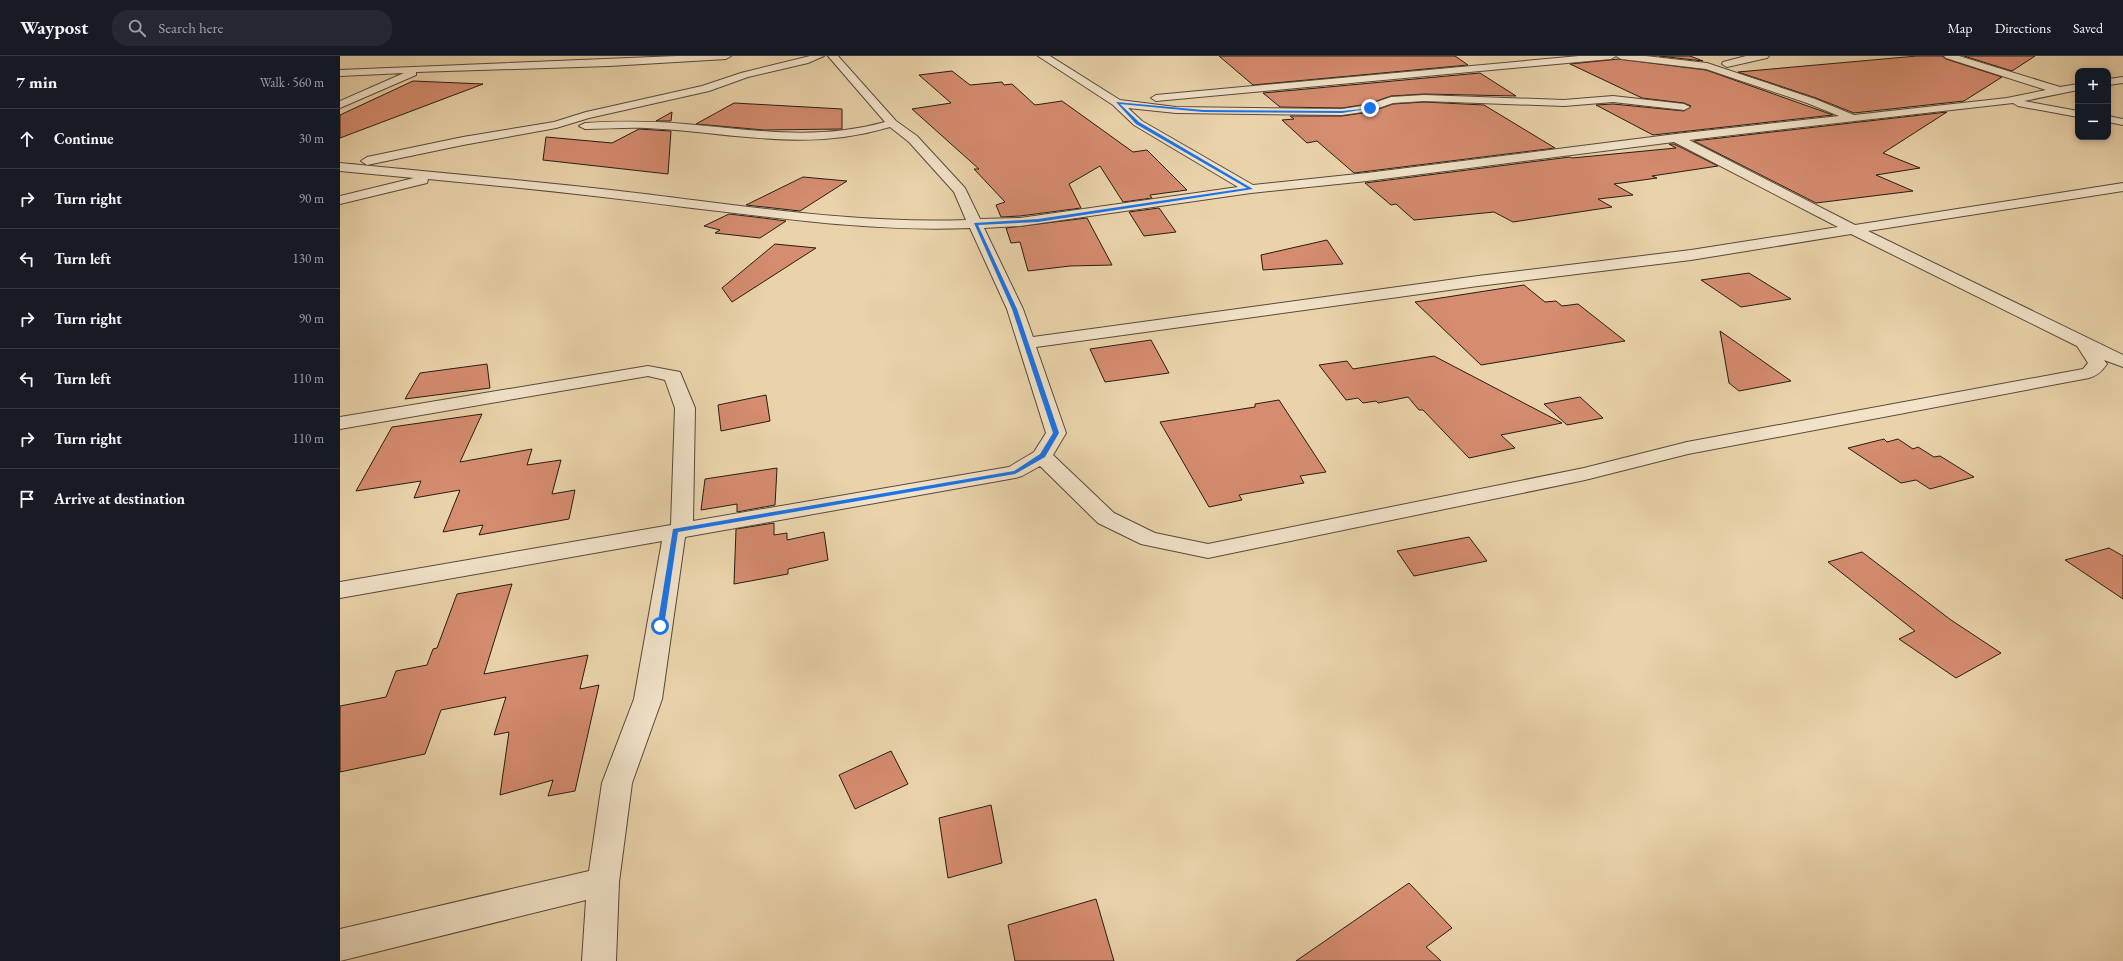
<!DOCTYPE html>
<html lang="en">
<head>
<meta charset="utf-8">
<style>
  body { margin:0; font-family:"EB Garamond",serif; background:#242831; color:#f1f3f6 }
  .controls { position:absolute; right:12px; top:12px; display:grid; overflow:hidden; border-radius:8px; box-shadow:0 2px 6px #0003 }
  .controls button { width:36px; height:36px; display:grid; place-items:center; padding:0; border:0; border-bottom:1px solid #363941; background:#171b24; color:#f1f3f6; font:20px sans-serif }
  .stop { position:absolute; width:12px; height:12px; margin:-9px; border:3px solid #1a73e8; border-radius:50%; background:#fff }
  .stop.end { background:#1a73e8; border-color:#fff; box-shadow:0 1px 4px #0008 }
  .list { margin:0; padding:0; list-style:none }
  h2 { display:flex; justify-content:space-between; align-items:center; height:52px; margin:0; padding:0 16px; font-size:17px }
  h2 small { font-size:13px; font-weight:400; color:#9ea1a6 }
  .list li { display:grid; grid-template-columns:26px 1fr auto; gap:12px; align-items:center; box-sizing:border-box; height:60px; padding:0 16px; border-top:1px solid #363941 }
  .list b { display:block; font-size:15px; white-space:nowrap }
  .list em { font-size:13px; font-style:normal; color:#9ea1a6 }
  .icon { flex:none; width:22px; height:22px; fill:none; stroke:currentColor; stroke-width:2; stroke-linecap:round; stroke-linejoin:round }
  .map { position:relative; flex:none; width:1783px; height:905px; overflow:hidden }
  header { display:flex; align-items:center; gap:24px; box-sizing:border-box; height:56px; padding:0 20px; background:#171b24; border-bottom:1px solid #363941 }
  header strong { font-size:19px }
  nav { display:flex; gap:22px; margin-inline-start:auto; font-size:14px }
  .search { width:280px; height:36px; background:#242831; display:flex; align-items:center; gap:10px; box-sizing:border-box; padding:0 14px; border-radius:16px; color:#9ea1a6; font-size:15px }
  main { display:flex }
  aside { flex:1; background:#171b24 }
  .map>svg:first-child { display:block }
  .building { fill:#d58c6f; stroke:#271c14 }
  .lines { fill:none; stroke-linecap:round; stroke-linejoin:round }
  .minor-casing { stroke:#584a3a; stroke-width:2 }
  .minor { fill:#f1e2c8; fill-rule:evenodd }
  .route { fill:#1a73e8 }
</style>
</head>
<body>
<header>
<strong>Waypost</strong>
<div class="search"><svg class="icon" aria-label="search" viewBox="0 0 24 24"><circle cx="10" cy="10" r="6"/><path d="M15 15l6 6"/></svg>Search here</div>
<nav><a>Map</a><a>Directions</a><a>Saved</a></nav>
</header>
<main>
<aside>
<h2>7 min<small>Walk · 560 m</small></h2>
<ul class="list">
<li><svg class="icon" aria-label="ahead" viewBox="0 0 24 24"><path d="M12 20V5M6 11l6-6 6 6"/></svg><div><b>Continue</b></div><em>30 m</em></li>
<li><svg class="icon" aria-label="right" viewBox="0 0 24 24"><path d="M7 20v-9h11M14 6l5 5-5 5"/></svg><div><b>Turn right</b></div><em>90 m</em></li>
<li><svg class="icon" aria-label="left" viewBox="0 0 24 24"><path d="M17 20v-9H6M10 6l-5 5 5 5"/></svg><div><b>Turn left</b></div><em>130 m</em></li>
<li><svg class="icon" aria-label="right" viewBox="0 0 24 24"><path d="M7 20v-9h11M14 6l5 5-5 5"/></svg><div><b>Turn right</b></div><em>90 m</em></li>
<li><svg class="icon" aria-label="left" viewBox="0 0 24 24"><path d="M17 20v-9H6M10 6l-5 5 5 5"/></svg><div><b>Turn left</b></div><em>110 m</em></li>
<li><svg class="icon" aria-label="right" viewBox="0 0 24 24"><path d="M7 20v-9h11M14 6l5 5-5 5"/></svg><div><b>Turn right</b></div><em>110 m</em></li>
<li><svg class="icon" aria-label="arrive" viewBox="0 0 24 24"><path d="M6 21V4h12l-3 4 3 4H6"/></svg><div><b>Arrive at destination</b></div></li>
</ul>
</aside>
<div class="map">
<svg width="1783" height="905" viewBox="0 0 1783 905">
  <rect width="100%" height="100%" fill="#ead3ab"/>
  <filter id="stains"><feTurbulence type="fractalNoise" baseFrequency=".005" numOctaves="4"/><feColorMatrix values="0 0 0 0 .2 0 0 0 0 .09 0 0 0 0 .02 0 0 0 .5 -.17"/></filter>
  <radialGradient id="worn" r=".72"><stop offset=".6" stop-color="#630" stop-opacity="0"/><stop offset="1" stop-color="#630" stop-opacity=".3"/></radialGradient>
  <path class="building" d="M879,0H1115L1128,9L913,29Z
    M1319,0H1350L1363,5Z
    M1577,0H1602L1606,3L1662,21L1624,45L1514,57L1476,42L1398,16Z
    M1624,0H1695L1672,15Z
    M1279,3L1366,14L1493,59L1313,79L1256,49L1273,48L1344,55L1351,50L1344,47L1302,42L1230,8Z
    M612,15L630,29L662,26L664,29L672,28L695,49L722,45L793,96L807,94L847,134L810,139L812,142L783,146L760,110L729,128L741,152L680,160L661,161L656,149L665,146L634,113H639L572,53L611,47L579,19Z
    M1140,17L1176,40L1084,38L1051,40L1028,48L1002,52L940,51L923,37Z
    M73,25L143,28L0,82V59Z
    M1084,46L1144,49L1215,92L1014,117L977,85L967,87L942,64L954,63L950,60H1002L1030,56L1053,48Z
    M394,47L502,53V73L424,74L356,68Z
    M332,56L331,65H316Z
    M1607,56L1543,97L1580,112L1536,119L1573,135L1476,147L1354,85Z
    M299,73L331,75L328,118L203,104L206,81L272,87Z
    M1329,88H1334L1378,110L1312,120L1317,122L1274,128L1293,139L1258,143L1272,151L1173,166L1154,156L1074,164L1056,148L1051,149L1025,127L1230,101L1232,102L1336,92Z
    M463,121L507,125L460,155L406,149Z
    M819,152L836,176L804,180L789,156Z
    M389,158L415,161L446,165L420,182L375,177L380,174L364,170Z
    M747,162L772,209L730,210L688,215L680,186L671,187L666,172Z
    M987,184L1003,208L923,214L921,199Z
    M435,188L476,192L392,246L382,232Z
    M1409,217L1451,243L1401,251L1361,224Z
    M1184,229L1205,246L1216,245L1222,250L1238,248L1285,285L1141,309L1075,246Z
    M1380,275L1451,325L1399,335L1389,327Z
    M811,284L829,317L765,326L750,293Z
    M1094,300L1222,367L1161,379L1175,392L1129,402L1083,354H1079L1068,341L1038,347L1036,345L1023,347L1018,342L1006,344L979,309L1007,305L1013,313Z
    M147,308L150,332L65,343L80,317Z
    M426,339L430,365L381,375L378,349Z
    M1240,341L1263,362L1227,369L1204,348Z
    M939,344L986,416L960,420L964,427L899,439L902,444L869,451L820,366L915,351V348Z
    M142,358L120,406L192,393L187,409L221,404L212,438L235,434L229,463L139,479L143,469L103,476L120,434L74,442L81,425L16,435L52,371Z
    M1544,383L1547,386L1558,383L1573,393L1578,391L1594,401L1600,400L1634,421L1590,433L1576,424L1561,427L1508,392Z
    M437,412L435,449L397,456V448L361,454L365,423Z
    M434,467V479L447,477V484L484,476L488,504L448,513V518L394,528L396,473Z
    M1129,481L1147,505L1074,520L1057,495Z
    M1769,492L1783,500V543L1725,504Z
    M1522,496L1611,564L1661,597L1616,622L1559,583L1575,575L1488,506Z
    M172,528L144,618L248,599L240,633L259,629L235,735L208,740L213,724L160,739L169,676L154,679L166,641L101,654L85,698L0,716V650L46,641L56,615L87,609L93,593L97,592L117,538Z
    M551,695L568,728L515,753L499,719Z
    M651,749L662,807L608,822L599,762Z
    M1069,827L1112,872L1086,891L1101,905H956Z
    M756,843L774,905H675L668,869Z"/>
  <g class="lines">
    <g class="minor-casing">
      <path id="minor" d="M337,0H391L386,3L269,10L76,16V19L0,52V45L64,17L0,20V14Z
        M470,0H484L468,7L408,21L369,35L249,62L216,72L123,89L27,109L21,105L27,101L123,81L214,66L246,56L362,30L401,17Z
        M488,0H498L556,65L577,80L625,132L640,163L680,162L898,131L794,69L773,49L698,0H710L780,44L836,51L1002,53L1028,49L1051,41L1084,39L1224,44L1273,40L1344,48L1350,51L1344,54L1273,46L1224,50L1084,45L1053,47L1030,55L1002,59L836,57L788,52L802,65L913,129L1027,117L1336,78L1499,60L1467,47L1366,13L1281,3L1276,0H1306L1367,7L1475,43L1514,59L1667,42L1706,34L1606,2L1604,0H1619L1720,31L1738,28V34L1684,45L1738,55V61L1678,50L1673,47L1349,84L1515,169L1783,127V135L1528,175L1783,299V311L1764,304L1767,308C1762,315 1757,320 1749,322L1348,398L1245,424L868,502L801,488L758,467L700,410L682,420L675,422L345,481L322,643L292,727L279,826L276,905H242L246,844L0,905V873L249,815L262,727L294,643L322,485L0,542V526L331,469L335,352L325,324L308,320L0,373V361L308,310L340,316L355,352L353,465L669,411L694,396L706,377L667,253L630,172C534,176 439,162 344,151C259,140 173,131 88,123L87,127L0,148V140L74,122L0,115V107C102,117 204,126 305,138C412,151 519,168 626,164L614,136L569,86L550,71C463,97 393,76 306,72C286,71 265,73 245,73L239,70L245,67C279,65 312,65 345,68C414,74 477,85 545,66ZM1334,86L1498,171L1351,194L1138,220L693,281L683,253L644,172L680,170L911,137L1027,125ZM1511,178L1737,290L1748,307L1743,313L1347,386L1244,412L868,488L815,477L774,457L713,399L726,377L696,291L1138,230L1351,204Z
        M1239,0H1276L1271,3L816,45L811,42L816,39Z
        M1406,0H1429L1427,2L1387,11L1382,8L1383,6Z
        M1783,21V27L1768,29V23Z
        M1768,60L1783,63V69L1768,66Z"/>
    </g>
    <use href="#minor" class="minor"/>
  </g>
  <path class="route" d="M776,46L863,54L1002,55L1032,52L1002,57L863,56L780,48L799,66L913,133L698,166L638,169L677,253L719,377L705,401L675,418L338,476L324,570L317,572L333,473L674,415L700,398L713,377L672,253L634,167L698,163L907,132L796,68Z"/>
  <rect width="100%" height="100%" filter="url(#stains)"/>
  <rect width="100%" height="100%" fill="url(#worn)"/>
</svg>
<div class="controls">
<button>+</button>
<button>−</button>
</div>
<div class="stop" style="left:320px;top:570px"></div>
<div class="stop end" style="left:1030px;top:52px"></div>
</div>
</main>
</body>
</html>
